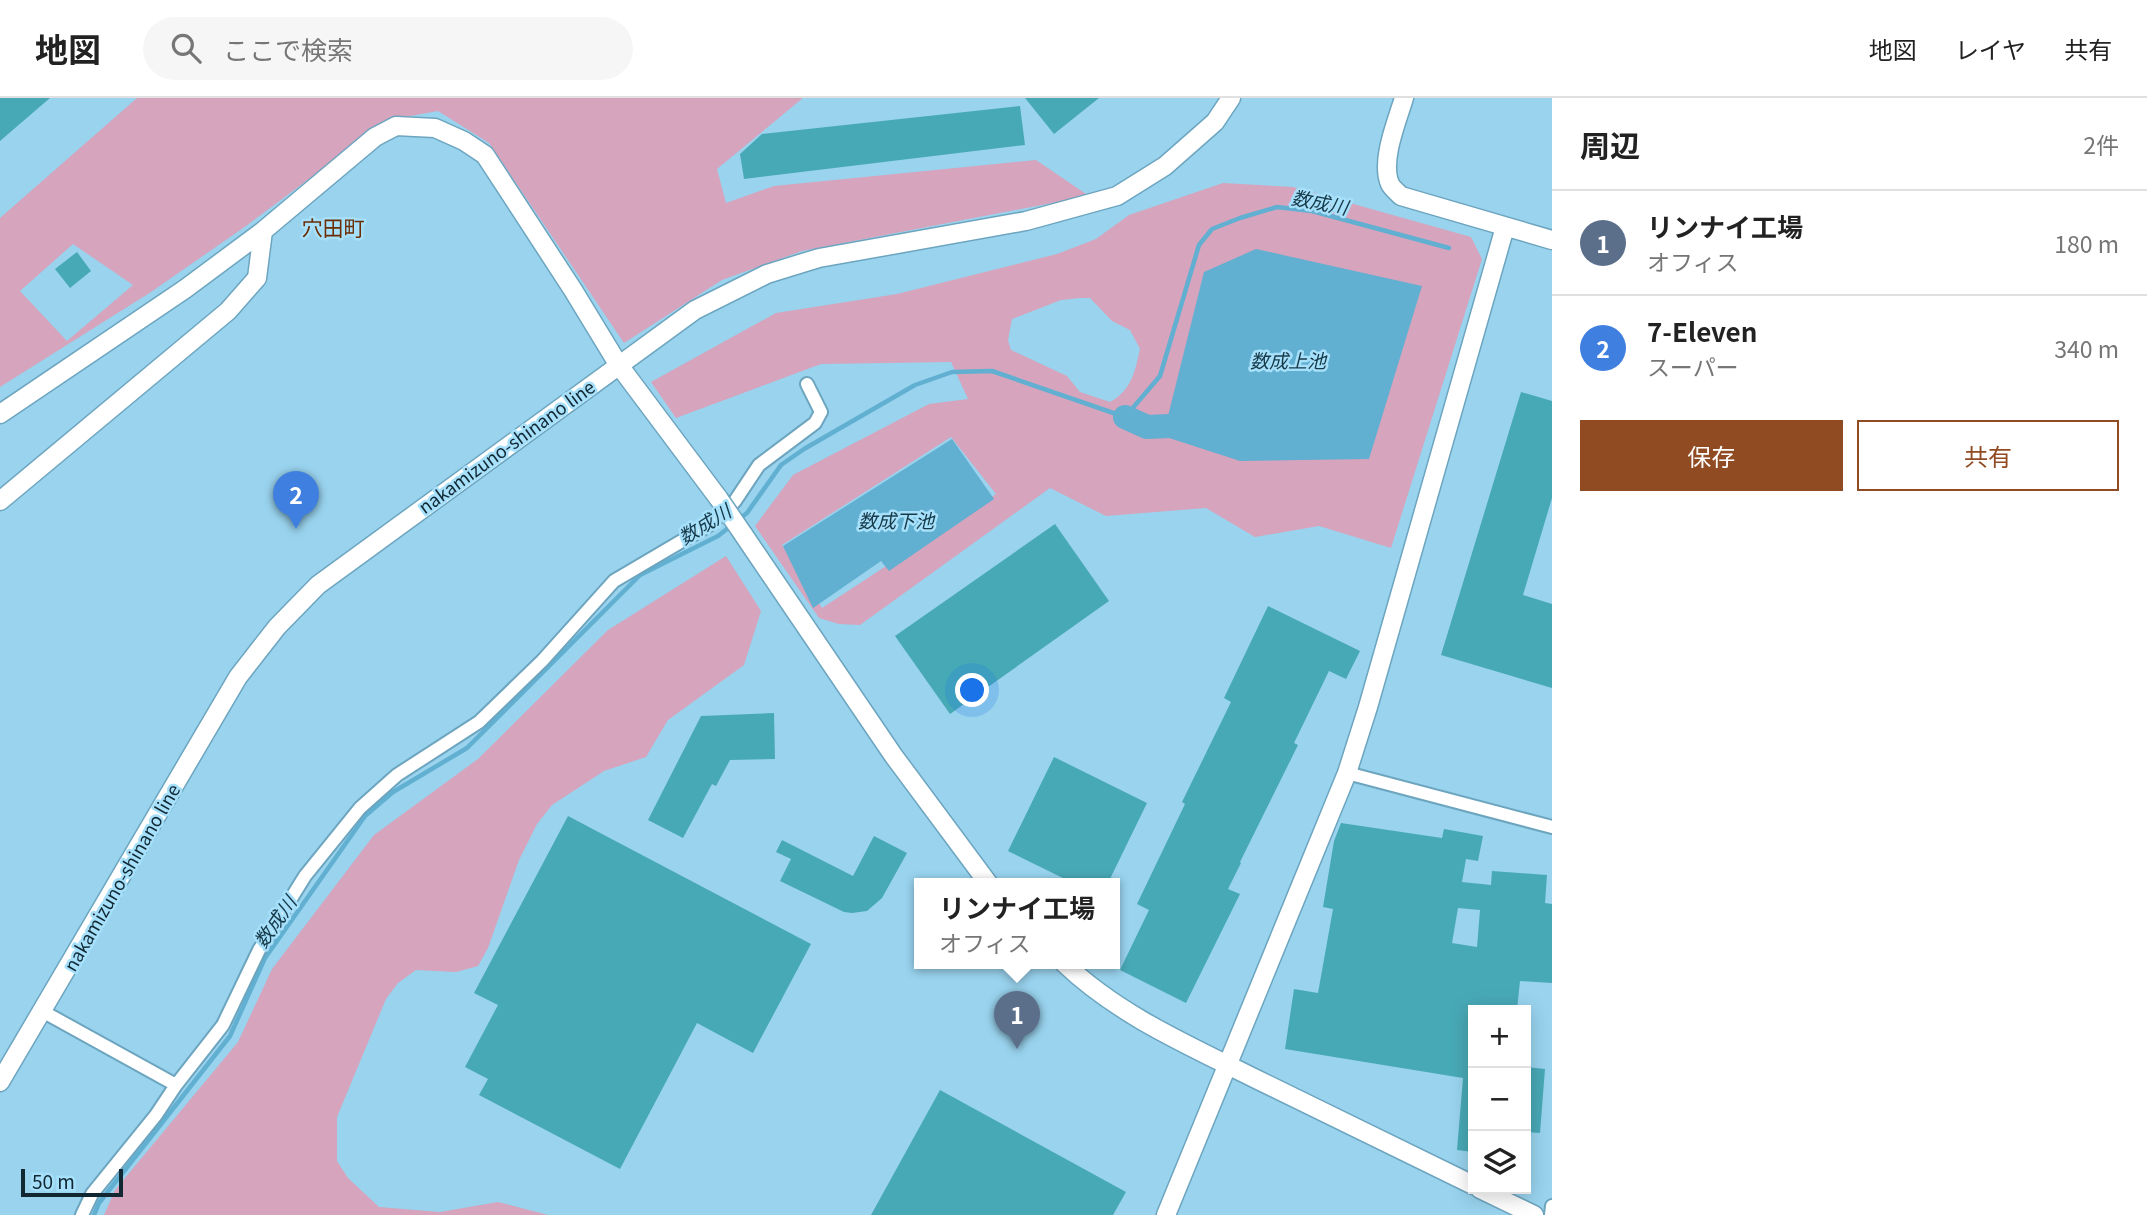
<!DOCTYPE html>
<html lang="ja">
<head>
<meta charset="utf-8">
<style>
  body { margin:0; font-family:Georgia,"Noto Sans JP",serif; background:#f6f6f6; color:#222 }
  .controls { position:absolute; right:21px; bottom:21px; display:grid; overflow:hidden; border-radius:0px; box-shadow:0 4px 18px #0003 }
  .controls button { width:63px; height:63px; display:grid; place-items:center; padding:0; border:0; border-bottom:2px solid #e0e0e0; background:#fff; color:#222; font:35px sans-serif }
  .scale { position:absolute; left:21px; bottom:18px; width:102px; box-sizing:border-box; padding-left:7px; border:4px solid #112833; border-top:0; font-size:19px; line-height:24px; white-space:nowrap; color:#112833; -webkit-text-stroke:5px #a6e0fb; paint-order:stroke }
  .you { position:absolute; left:973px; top:593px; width:24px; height:24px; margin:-18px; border:5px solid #fff; border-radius:50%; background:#1a73e8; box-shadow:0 0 0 10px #1a73e833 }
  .badge { display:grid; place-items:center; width:46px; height:46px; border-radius:50%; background:#904b22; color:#fff; font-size:23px; font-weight:700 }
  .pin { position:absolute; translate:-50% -58px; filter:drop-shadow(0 2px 4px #0008) }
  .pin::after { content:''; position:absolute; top:37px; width:24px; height:21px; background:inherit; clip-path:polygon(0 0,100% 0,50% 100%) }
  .popup { position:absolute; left:914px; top:780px; width:206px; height:91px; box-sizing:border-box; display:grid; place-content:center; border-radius:0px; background:#fff; filter:drop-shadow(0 2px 5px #0005); font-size:23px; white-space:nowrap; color:#767676 }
  .popup b { font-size:26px; color:#222 }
  .popup::after { content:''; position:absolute; left:50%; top:100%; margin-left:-14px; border:14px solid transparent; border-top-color:#fff }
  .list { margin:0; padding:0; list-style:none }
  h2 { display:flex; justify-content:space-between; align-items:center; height:91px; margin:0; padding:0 28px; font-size:30px }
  h2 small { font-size:23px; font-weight:400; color:#767676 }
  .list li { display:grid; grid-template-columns:46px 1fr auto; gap:21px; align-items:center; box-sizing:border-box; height:105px; padding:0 28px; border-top:2px solid #e0e0e0 }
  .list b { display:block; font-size:26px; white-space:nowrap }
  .list p { margin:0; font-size:23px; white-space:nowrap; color:#767676 }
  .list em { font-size:23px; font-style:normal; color:#767676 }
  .actions { display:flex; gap:14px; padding:21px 28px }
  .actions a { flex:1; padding:16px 0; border:2px solid #904b22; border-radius:0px; text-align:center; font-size:24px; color:#904b22 }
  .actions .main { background:#904b22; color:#fff }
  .icon { flex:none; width:38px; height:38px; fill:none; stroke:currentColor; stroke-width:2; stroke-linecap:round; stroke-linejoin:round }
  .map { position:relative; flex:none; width:1552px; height:1117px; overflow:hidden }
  header { display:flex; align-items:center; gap:42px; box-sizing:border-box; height:98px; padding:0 35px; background:#fff; border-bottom:2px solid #e0e0e0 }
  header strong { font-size:33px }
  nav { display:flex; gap:38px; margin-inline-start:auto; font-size:24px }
  .search { width:490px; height:63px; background:#f6f6f6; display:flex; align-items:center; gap:18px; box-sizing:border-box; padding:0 24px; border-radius:38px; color:#767676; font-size:26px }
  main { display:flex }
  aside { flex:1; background:#fff }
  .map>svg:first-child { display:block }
  .green { fill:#d6a4bc; fill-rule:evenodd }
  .water { fill:#61afd1 }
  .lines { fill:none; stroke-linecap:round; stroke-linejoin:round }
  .stream { stroke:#61afd1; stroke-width:4.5 }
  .river { stroke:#61afd1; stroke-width:24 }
  .building { fill:#48a9b6; fill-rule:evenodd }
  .street-casing { stroke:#6da5bf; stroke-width:16 }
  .secondary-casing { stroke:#6da5bf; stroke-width:21 }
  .street { stroke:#fff; stroke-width:12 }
  .secondary { stroke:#fff; stroke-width:18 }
  .secondary-bridge-casing { stroke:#6da5bf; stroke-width:21; stroke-linecap:butt }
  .secondary-bridge { stroke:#fff; stroke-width:18 }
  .labels { text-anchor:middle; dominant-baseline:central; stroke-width:5; stroke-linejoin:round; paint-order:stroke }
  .street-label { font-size:18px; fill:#112833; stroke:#a6e0fb }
  .water-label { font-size:19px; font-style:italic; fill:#163948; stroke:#a6e0fb }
  .quarter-label { font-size:21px; fill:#6b2e04; stroke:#a6e0fb }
</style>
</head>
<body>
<header>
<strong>地図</strong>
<div class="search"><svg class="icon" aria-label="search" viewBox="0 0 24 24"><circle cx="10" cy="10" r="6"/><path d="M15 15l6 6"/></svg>ここで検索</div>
<nav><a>地図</a><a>レイヤ</a><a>共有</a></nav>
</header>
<main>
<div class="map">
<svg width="1552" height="1117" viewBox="0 0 1552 1117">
  <rect width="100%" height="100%" fill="#99d3ee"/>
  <path class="green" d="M137,0H803L717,71L726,105L774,88L1036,62L1089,98L802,153L722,182L624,245L489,45L438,13L388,22L246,128L151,194L0,289V120ZM73,146L133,187L67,243L20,193Z
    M1223,85L1293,89L1471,139L1482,161L1391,450L1319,428L1255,439L1206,410L1106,418L1050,390L860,527L839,526L819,520L755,428L793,377L929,306L968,301L951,264L821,266L676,320L651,284L776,215L897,196L1057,156L1096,141L1129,117ZM1080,200H1090L1112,223L1130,232L1140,251C1135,273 1132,292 1110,304L1080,294L1067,278L1011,252L1008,242L1012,221L1061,202ZM951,339L996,396L822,510L782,447Z
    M726,458L761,513L744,567L668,622L646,659L604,673L552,707L537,726L519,762L488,850L478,868L456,874L416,872L398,885L386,901L337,1019V1063L348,1080L379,1109L440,1114L498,1104L548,1117H104L115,1092L238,944L272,871L374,737L478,661L608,532Z"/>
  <path class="water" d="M1256,151L1422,188L1369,361L1240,363L1163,338L1204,174Z
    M952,341L994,401L889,473L881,463L813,510L783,448Z"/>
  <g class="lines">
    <path class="stream" d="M739,421L747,415L781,367L804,351L915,287L952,274L992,273L1125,319L1160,278L1199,147L1212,131L1240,120L1277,109L1312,113L1449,150
      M94,1117L99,1105L230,938L265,860L365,718L393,694L467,650L640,477L718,438L732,427"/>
    <path class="river" d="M1125,319L1147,329L1192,327"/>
  </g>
  <path class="building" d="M0,0H50L0,43Z
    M1025,0H1099L1054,36Z
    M1020,8L1025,47L744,81L740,56L762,36Z
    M77,154L91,173L70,190L55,171Z
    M1521,294L1552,303V400L1523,497L1552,506V590L1441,557Z
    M1055,426L1109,503L950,616L895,538Z
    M1268,508L1360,553L1346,581L1329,573L1294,645L1298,647L1240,764L1241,765L1228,791L1240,796L1186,905L1120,872L1149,812L1137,806L1185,706L1182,704L1231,604L1224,600Z
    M774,615L775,661L730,662L716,688L712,686L683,740L648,722L701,618Z
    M1054,659L1147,705L1108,785H1073L1008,753Z
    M568,718L811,846L753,955L697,925L620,1071L479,997L488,981L465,969L498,907L474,895Z
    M1341,725L1442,740L1444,731L1483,738L1478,763L1466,761L1462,784L1491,787L1492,773L1547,777L1545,805L1552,806V885L1520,883L1517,912H1473V1054L1457,1052L1463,980L1285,951L1294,891L1318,895L1333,811L1323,809L1334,743ZM1458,810L1480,812L1477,849L1452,845Z
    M874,738L907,755L882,800L867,813L852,815L844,814L780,783L791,761L776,754L782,742L853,778Z
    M1526,969L1545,971L1540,1035L1526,1034Z
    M940,992L1126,1094L1113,1117H871Z"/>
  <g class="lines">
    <g class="street-casing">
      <path id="street" d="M1347,675L1552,729
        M42,913L176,987
        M82,1117L92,1096L156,1017L176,987L223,927L259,852L305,778L360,710L397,677L479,624L542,563L614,483L709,427L735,403L759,367L815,325L821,314L807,286
        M1551,1117L1552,1108"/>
    </g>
    <g class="secondary-casing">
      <path id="secondary" d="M1404,0C1397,23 1380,63 1390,86C1392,90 1397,94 1401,98L1552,142
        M0,316L185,191L263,133L375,39L396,28L435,30L464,43L485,57L573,192L618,266L719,401
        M0,403L228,213L257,180L263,133
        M743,436L893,657L988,785
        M1064,865C1118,917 1190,948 1256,981C1329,1016 1401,1052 1473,1087
        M0,984L238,579L277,529L318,487L695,212L767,176L819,160L1026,123L1117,98L1165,68L1215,24L1231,0
        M1480,1091L1534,1117
        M1166,1117L1347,675L1368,609L1505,129"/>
    </g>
    <use href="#street" class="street"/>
    <use href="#secondary" class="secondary"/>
    <g class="secondary-bridge-casing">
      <path id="secondary-bridge" d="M719,401L743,436"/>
    </g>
    <use href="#secondary-bridge" class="secondary-bridge"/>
  </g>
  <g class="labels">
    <g class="street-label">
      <text transform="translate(506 348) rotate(-36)">nakamizuno-shinano line</text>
      <text transform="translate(121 779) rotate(-60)">nakamizuno-shinano line</text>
    </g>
    <g class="water-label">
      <text transform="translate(1320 103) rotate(11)">数成川</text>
      <text x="1288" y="261">数成上池</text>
      <text x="896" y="421">数成下池</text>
      <text transform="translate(704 425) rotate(-32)">数成川</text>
      <text transform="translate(274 823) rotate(-55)">数成川</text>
    </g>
    <g class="quarter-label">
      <text x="333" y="129">穴田町</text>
    </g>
  </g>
</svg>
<div class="controls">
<button>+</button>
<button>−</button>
<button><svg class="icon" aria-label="layers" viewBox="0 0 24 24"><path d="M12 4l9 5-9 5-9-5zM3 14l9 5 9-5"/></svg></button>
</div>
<div class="scale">50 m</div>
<div class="you"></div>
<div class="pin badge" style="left:1017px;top:951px;background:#5c6f8a">1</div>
<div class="popup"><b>リンナイ工場</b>オフィス</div>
<div class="pin badge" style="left:296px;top:431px;background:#3f7fe0">2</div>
</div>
<aside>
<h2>周辺<small>2件</small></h2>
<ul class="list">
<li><span class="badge" style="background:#5c6f8a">1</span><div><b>リンナイ工場</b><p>オフィス</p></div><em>180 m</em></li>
<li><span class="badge" style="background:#3f7fe0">2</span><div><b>7-Eleven</b><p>スーパー</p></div><em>340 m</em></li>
</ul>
<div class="actions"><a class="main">保存</a><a>共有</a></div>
</aside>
</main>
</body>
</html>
